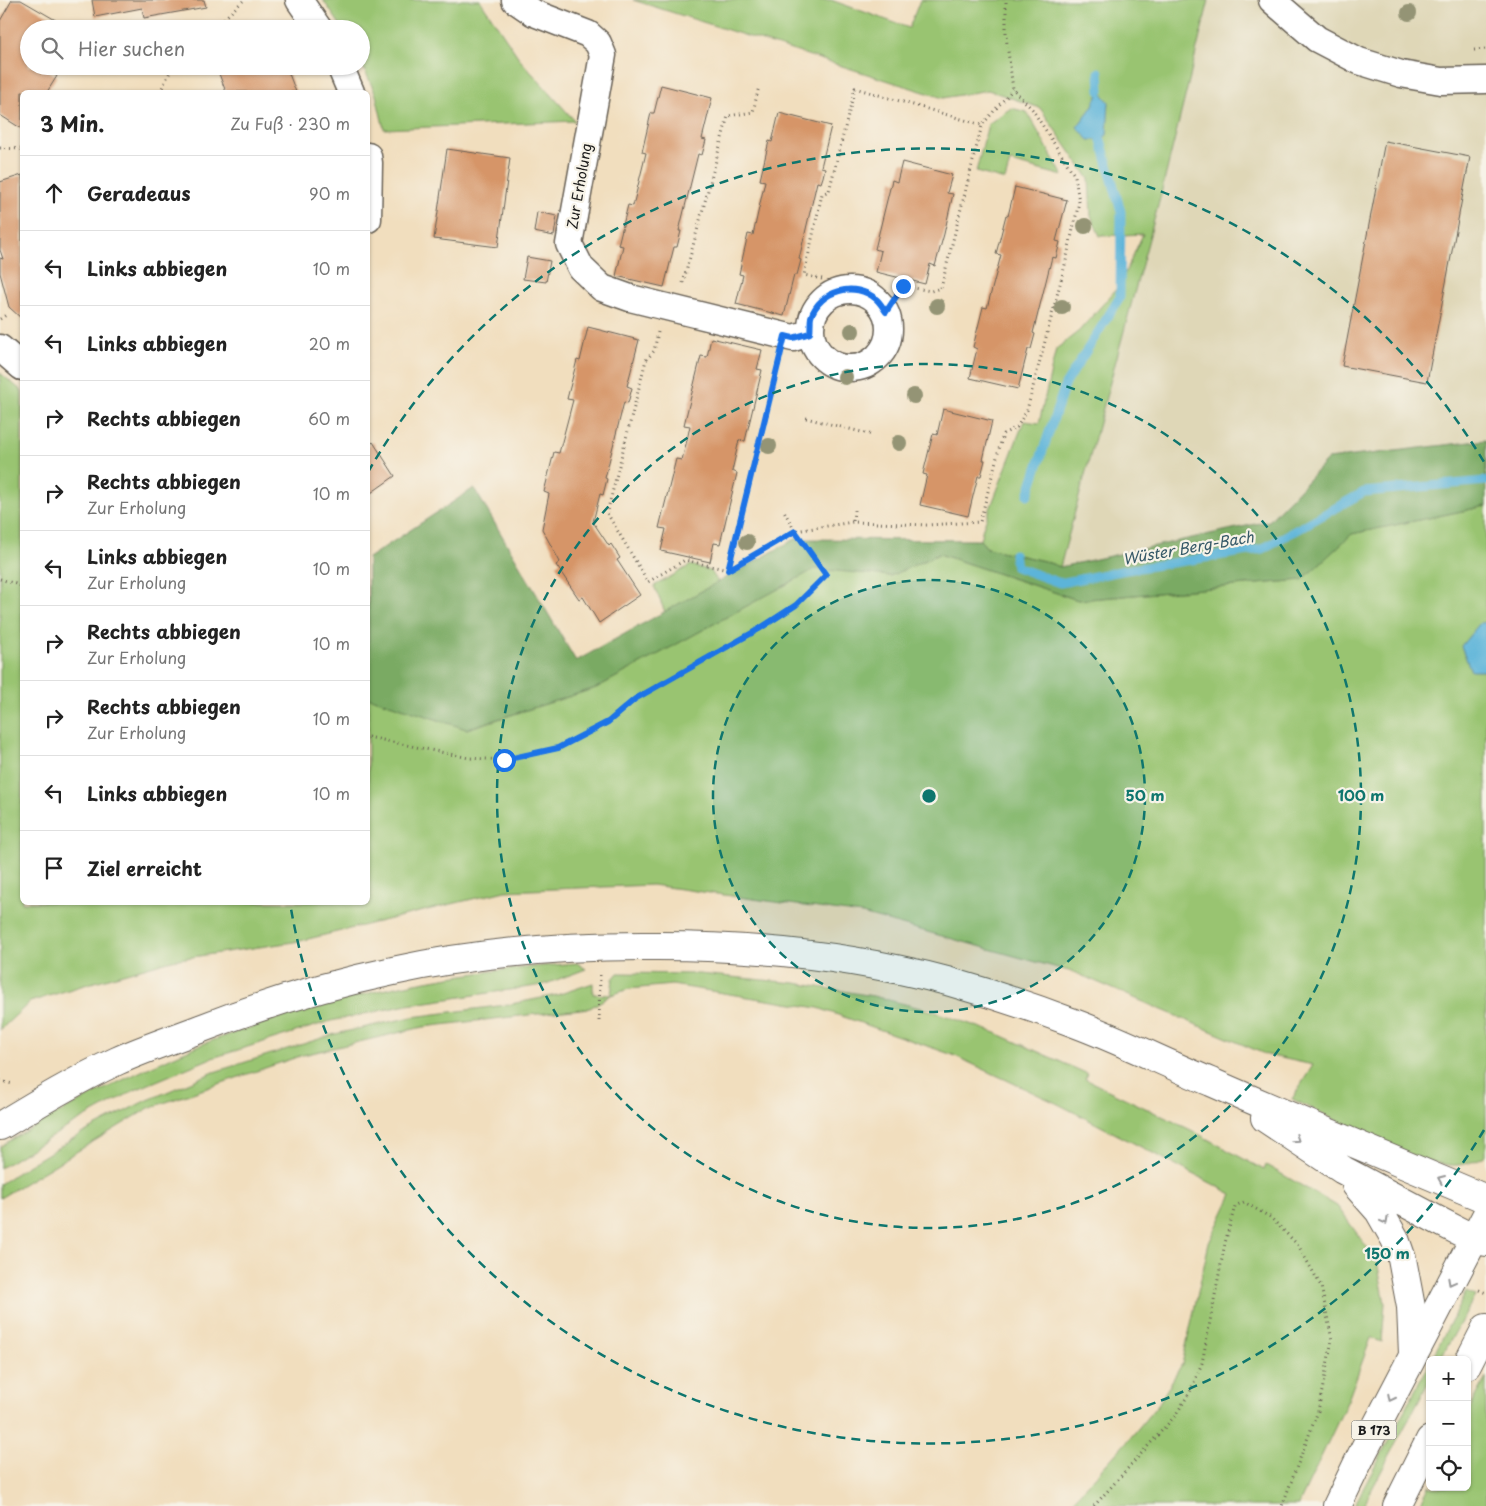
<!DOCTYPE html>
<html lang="de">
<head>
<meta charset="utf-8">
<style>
  body { margin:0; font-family:"Playpen Sans",sans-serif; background:#f6f6f6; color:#222 }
  .controls { position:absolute; right:15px; bottom:15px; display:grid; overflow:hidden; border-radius:8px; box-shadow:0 1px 4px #0004 }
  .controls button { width:45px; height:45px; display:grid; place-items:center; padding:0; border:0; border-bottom:1px solid #e0e0e0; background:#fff; color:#222; font:25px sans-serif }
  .stop { position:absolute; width:15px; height:15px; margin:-11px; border:4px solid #1a73e8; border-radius:50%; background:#fff }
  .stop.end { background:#1a73e8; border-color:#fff; box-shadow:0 1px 5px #0008 }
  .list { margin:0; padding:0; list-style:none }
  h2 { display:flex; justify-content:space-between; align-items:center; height:65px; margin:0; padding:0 20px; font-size:21px }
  h2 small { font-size:16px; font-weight:400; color:#767676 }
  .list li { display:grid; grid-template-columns:32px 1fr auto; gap:15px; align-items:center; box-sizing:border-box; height:75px; padding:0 20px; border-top:1px solid #e0e0e0 }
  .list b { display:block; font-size:19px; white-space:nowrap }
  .list p { margin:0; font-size:16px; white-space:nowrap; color:#767676 }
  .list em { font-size:16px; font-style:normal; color:#767676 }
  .icon { flex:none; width:28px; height:28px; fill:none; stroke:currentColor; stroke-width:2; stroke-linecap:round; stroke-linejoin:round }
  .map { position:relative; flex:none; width:1486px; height:1506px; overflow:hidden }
  .search { position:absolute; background:#fff; box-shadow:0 1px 4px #0004; left:20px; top:20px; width:350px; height:55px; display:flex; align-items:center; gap:12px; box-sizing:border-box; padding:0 18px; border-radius:28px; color:#767676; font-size:19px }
  .panel { position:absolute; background:#fff; box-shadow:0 1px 4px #0004; left:20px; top:90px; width:350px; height:815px; border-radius:8px }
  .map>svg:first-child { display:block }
  .built { fill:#dfd7b7 }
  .green { fill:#99c471; stroke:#5a7046 }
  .forest { fill:#7aaa63; stroke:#4b6340 }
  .water { fill:#5cb4d9; stroke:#3c687a }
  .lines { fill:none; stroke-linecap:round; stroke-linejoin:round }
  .stream { stroke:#5cb4d9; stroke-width:9 }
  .building { fill:#d69567 }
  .street-casing { stroke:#676055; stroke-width:29 }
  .secondary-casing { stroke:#676055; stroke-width:30 }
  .primary-casing { stroke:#676055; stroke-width:30 }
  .path { stroke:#676055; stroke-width:3; stroke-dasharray:1 4; stroke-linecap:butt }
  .street { stroke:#fff; stroke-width:26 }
  .secondary { stroke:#fff; stroke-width:28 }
  .primary { stroke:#fff; stroke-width:28 }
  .tree { fill:#949475 }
  .oneway { stroke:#999 }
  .route { stroke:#1a73e8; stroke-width:6 }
  .ring { fill:none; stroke:#0f766e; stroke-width:2.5; stroke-dasharray:9 6 }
  .labels { text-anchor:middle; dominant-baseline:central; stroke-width:4.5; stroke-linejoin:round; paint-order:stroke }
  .shield { fill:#f7f3e8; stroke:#5e5c59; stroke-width:1 }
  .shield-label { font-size:12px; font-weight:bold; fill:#1c1c1c }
  .street-label { font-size:14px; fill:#1c1c1c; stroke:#f7f3e8 }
  .water-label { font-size:15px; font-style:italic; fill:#365968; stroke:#f7f3e8 }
  .centre { fill:#0f766e; stroke:#f7f3e8; stroke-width:2.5 }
  .ring-label { font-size:15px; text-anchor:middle; font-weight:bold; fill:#0f766e; stroke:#f7f3e8; stroke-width:4.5; stroke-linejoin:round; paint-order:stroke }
</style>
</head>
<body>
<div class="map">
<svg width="1486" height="1506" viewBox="0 0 1486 1506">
  <rect width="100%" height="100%" fill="#f7f3e8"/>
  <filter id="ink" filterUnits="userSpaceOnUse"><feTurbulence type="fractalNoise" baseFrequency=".02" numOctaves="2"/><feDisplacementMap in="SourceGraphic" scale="10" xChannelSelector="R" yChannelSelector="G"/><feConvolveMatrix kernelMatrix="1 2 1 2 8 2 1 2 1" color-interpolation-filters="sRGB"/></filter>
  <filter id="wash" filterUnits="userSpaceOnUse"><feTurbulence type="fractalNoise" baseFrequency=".0096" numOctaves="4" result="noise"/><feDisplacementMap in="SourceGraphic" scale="20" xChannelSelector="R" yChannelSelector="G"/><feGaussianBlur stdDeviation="1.12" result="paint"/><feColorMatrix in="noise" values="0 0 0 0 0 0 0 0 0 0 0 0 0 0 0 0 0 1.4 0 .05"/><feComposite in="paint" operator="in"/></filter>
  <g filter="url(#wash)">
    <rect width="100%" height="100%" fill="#f1debe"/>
    <path class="built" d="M1209,0H1486V440L1328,459L1269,521L1060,567L1160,198Z"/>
    <path class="green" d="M323,0H480L521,61L575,121L384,129L376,95L361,62V29H343Z
      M633,0H831L909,28L920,0H1209L1160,198L1060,567L1044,561L987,548L980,540L983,527L1024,421L1039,423L1056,349L1079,331L1119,286L1143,234L1100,236L1091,216L1089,179L1040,108L988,90L943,98Z
      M1011,108L1027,112L1063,176L1010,162L1005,180L976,172L988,124Z
      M0,373L22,391V902H368V697L467,729L596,688L816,568L890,576L939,554L1078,600L1302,580L1351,534L1486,506V1155C1476,1162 1462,1166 1450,1165C1421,1162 1393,1147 1368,1135C1342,1123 1317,1111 1292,1099L1313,1065L1267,1055L1076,973L862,914L652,885L505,891L300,941L172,960L81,986L30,1002L0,1030Z
      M691,565L711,571L718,582L665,612L654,586Z
      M577,963L586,969L543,985L407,1005L331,1021L209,1059L135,1090L71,1125L0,1168V1147L7,1142C69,1106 133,1073 200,1045C227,1035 255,1026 282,1017C320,1006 358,995 396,987C455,974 516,968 577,963Z
      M618,973L699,974L795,983L873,996L932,1011L996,1033L1088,1074L1085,1079L1191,1130L1264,1170L1266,1165L1337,1206L1377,1261L1385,1303L1382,1342L1371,1338L1348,1400L1298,1506H1068L1131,1437L1159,1403L1182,1364L1209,1243L1232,1194L1058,1104L953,1055L818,1008L672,985L629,989L611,995L590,1008L423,1027L303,1055L149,1108L0,1198V1184L24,1168L79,1135L141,1103L214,1072L335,1034L412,1017L506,1005L557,995L593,983V994L611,995L613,979Z
      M1466,1292L1475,1296L1440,1360H1431Z
      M1430,1362V1379L1363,1506H1354Z
      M1486,1378V1506H1419L1430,1485V1487H1467V1414Z"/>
    <path class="forest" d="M1486,440V506L1352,534L1302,580L1078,600L939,554L890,576L815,569L596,688L466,729L368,697V558L474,488L576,661L795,539L980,540L987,548L1044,561L1060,567L1269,521L1328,459Z"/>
    <path class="water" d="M1100,91L1109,102L1107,135L1101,140H1089L1077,127L1092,107Z
      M1486,622V671H1471L1461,646L1480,623Z"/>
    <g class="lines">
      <path class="stream" d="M1099,72L1100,91
        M1028,495L1065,385L1120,297L1121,212L1101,140
        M1014,554L1016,567L1060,583L1126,570L1262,549L1364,492L1486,481"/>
    </g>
    <g id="blocks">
      <path class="building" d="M12,0H21L71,29H29V66H51L48,71L57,76L47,92H22V129L0,115V21Z
        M92,0H204L206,7L144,18L142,8L95,17Z
        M216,66H286L296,92H226Z
        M661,85L712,98L702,139L706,140L702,155L698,154L679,231H681L677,247H674L664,287L616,276L623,246L618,245L628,205L633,206L646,153L642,152L651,113H654Z
        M779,113L831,126L821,167L825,168L823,177L821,183L817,182L799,259L801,260L797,275H794L784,316L736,304L743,275L739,274L743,256L748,234L753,235L765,181L760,180L769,141L772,142Z
        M1385,141L1470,157L1427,382L1342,366Z
        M447,149L510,158L498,247L434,239Z
        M902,162L952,175L947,193L953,194L944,234L935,266L930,264L925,284L876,272L881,251L875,249L892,180L897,182Z
        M22,175V319L9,307L0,273V258L3,259L0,250V182Z
        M1015,187L1067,200L1056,241L1060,242L1056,258L1052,257L1033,333L1035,334L1031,349H1028L1018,389L970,378L977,349L973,347L983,307L987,308L1001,255L996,254L1006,215L1008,216Z
        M537,212L557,216L554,236L534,232Z
        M527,257L550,261L546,282L523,279Z
        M588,327L639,340L627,386L632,388L628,403L624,402L605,478L607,479L603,495L600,494L593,522L609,546L611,544L620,558L617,560L640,595L599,623L583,597L579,599L556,565L560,562L542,529L549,494L544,492L554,452L559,453L573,400L567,399L577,360L580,361Z
        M711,338L762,350L757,369L762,370L745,441L739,440L732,471L737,473L720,544L714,543L710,562L661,551L666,529L659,528L676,459L682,460L687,440L690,426L684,425L701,356L707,357Z
        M943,409L992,421L983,460H985L981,476H978L968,516L920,505L927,475L923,474L933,434L937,435Z
        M373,442L395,476L368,495V446Z"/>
    </g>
  </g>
  <g filter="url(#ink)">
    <use href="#blocks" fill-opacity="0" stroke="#676055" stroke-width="1"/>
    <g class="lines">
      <g class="street-casing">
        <path id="street" d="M299,0L319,29
          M515,0L534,13L588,34L598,43L603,55L569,244L581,268L602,288L630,298L793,338L810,333
          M1272,0L1317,39L1359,61L1401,74L1441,81L1486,80
          M340,66L351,92
          M368,156L369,163L368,219
          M811 329a39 39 0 1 1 78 0a39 39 0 1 1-78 0Z
          M0,348L22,367"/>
      </g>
      <g class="secondary-casing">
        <path id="secondary" d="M1265,1118L1343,1170L1439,1221L1474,1239L1486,1242
          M0,1126C38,1103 76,1080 117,1061C143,1049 171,1040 197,1030C261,1005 326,985 393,971C475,953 559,946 643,946C745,945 848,955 947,981C989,993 1032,1007 1074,1023C1120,1040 1165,1063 1211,1082C1302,1122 1394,1160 1486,1199
          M1356,1185L1379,1211L1395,1239L1402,1259L1411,1307L1413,1354"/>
      </g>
      <g class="primary-casing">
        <path id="primary" d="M1467,1365L1486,1328
          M1337,1506L1364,1450L1486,1216
          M1397,1506L1430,1440"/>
      </g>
      <path class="path" d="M213,29L244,0
        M1474,50L1486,49
        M160,92L173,66
        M0,148L22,149
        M822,279L804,275L822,194L829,191L855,88L982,125
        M683,283L728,116L753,112L759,86
        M886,312L903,286L931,291L941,288L982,125L1013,89
        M0,319L8,314
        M658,332L654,351L646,360L607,513L648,582L685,560L728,570L795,531L783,509
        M806,418L873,435
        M854,510L853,522L926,525L980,522L1003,434L1017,427L1027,410L1066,261L1079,202L1075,176L1032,109L1013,89L1006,36V0
        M728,570L779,362
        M0,579L22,586
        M368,737L469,758L504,760L558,748L608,722L635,699L759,629L796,605L826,575L795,531L853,522
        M599,1021L600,974
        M0,1081L13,1084
        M1479,1290L1486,1293
        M1094,1506L1175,1416L1190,1392L1202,1363L1225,1243L1235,1206L1244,1202L1270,1217L1298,1245L1321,1286L1332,1340L1318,1411L1282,1506"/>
      <use href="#street" class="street"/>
      <use href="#secondary" class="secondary"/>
      <use href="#primary" class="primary"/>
    </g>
    <g class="tree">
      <circle cx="1409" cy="13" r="8"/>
      <circle cx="1085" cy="226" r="8"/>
      <circle cx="937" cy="306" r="8"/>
      <circle cx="1062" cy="307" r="8"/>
      <circle cx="852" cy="331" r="8"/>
      <circle cx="845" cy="377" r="8"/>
      <circle cx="914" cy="396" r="8"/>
      <circle cx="899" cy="443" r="8"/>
      <circle cx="769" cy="446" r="8"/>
      <circle cx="747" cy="542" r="8"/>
    </g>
    <defs><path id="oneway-chevron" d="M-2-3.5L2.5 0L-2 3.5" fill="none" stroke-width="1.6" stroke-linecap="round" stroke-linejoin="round" transform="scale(1.25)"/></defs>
    <g class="oneway">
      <use href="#oneway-chevron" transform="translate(1296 1139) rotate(34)"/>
      <use href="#oneway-chevron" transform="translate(1441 1179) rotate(-157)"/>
      <use href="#oneway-chevron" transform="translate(1385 1221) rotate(62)"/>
      <use href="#oneway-chevron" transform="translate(1451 1282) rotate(118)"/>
      <use href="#oneway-chevron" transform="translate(1391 1398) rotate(117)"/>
    </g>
  </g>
  <g class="lines" filter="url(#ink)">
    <path class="route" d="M504,760L558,748L608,722L635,699L759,629L796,605L826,575L795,531L728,570L785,336L793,338L810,333C811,328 810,322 811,317C820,290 855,281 876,299C880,302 883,308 886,312L903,286"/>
  </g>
  <circle cx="929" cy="796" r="216" fill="#0f766e" fill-opacity=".12"/>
  <g class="ring">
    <circle cx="929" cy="796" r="216"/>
    <circle cx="929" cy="796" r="432"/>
    <path d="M1484 1130A648 648 0 0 1 290 903M368 472A648 648 0 0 1 1484 462"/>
  </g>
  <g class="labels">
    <rect class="shield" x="1351.5" y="1420.5" width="45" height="19" rx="4"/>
    <g class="shield-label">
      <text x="1374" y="1430">B 173</text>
    </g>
    <g class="street-label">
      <text transform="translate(579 186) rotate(-80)">Zur Erholung</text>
    </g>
    <g class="water-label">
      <text transform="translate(1188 547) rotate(-10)">Wüster Berg-Bach</text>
    </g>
  </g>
  <circle cx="929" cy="796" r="8" class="centre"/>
  <g class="ring-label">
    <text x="1145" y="801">50 m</text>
    <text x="1361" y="801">100 m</text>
    <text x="1387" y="1259">150 m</text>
  </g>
</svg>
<div class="controls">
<button>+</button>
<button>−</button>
<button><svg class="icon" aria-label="locate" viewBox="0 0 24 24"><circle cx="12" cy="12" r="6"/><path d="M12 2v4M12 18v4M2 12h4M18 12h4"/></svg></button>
</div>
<div class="stop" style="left:504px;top:760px"></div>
<div class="stop end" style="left:903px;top:286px"></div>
<div class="search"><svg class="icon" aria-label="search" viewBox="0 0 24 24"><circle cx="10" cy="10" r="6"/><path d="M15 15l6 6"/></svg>Hier suchen</div>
<section class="panel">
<h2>3 Min.<small>Zu Fuß · 230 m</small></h2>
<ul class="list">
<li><svg class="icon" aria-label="ahead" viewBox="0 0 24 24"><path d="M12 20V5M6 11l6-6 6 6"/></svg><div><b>Geradeaus</b></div><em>90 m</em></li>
<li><svg class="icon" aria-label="left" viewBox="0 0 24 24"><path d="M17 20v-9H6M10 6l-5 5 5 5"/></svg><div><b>Links abbiegen</b></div><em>10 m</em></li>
<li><svg class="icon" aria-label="left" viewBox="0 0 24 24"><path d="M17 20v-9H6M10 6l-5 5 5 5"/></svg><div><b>Links abbiegen</b></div><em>20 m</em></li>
<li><svg class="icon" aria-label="right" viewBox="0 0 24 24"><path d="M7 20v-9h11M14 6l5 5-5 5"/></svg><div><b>Rechts abbiegen</b></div><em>60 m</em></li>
<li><svg class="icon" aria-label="right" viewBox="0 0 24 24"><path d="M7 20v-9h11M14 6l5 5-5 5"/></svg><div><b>Rechts abbiegen</b><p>Zur Erholung</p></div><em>10 m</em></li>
<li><svg class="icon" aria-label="left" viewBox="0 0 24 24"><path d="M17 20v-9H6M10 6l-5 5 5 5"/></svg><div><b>Links abbiegen</b><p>Zur Erholung</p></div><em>10 m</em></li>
<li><svg class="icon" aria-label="right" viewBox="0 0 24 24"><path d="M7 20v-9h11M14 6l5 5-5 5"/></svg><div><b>Rechts abbiegen</b><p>Zur Erholung</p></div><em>10 m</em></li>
<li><svg class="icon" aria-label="right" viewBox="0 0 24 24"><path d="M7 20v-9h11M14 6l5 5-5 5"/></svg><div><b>Rechts abbiegen</b><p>Zur Erholung</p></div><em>10 m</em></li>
<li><svg class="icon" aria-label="left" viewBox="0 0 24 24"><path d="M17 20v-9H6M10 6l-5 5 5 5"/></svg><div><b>Links abbiegen</b></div><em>10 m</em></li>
<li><svg class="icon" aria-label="arrive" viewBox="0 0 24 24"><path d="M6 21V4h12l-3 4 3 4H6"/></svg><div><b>Ziel erreicht</b></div></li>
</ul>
</section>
</div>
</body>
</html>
